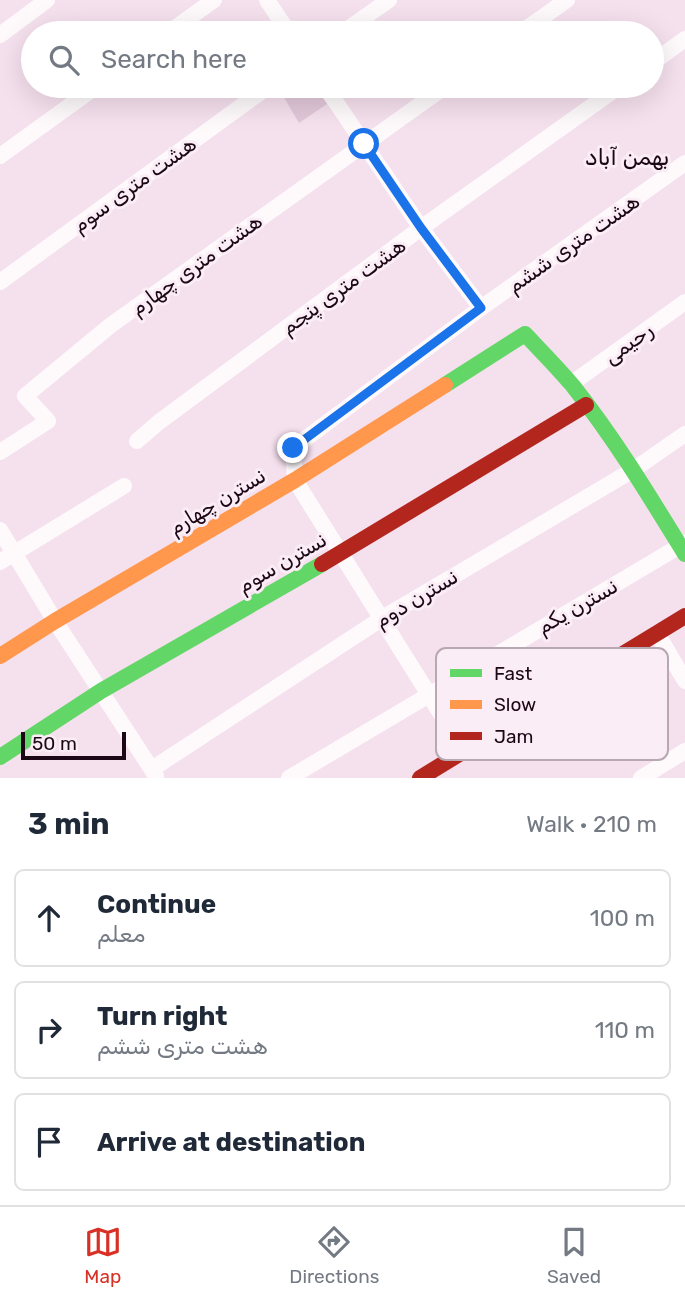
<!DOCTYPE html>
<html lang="en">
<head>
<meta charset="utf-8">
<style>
  body { margin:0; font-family:Rubik,Vazirmatn,sans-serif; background:#f2f2f3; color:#1f2937 }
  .scale { position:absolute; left:21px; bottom:18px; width:105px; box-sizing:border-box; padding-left:7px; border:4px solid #1c0716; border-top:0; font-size:19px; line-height:24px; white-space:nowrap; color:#1c0716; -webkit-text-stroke:5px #faedf5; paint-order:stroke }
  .stop { position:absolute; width:21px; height:21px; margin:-16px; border:5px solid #1a73e8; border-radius:50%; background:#fff }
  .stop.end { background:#1a73e8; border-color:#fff; box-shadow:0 2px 7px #0008 }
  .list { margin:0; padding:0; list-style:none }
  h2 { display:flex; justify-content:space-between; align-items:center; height:91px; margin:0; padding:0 28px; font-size:30px }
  h2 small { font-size:23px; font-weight:400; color:#747a83 }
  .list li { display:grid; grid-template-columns:46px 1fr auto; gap:21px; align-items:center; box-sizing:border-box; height:98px; margin:0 14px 14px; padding:0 14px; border:2px solid #e0e1e3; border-radius:10px }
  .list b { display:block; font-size:26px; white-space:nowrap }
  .list p { margin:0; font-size:23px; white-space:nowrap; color:#747a83 }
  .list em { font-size:23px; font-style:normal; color:#747a83 }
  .icon { flex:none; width:38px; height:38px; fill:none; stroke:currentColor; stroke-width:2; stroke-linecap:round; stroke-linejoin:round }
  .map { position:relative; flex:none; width:685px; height:778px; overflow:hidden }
  .search { position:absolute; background:#fff; box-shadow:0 7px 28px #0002; left:21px; right:21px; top:21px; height:77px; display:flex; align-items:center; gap:18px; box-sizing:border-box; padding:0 24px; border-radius:38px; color:#747a83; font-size:26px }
  .sheet { height:427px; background:#fff }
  nav { display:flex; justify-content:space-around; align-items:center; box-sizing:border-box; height:98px; border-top:2px solid #e0e1e3; background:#fff; font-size:19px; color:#747a83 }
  nav a { display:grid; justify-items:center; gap:4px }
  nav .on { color:#d93025 }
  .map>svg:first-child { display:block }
  .building { fill:#e2c8d9 }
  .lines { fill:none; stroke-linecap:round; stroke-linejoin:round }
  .street { stroke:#fefafc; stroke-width:16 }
  .fast { stroke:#63d668; stroke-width:16 }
  .slow { stroke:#ff974d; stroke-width:16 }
  .jam { stroke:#b3261e; stroke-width:16 }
  .route { stroke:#1a73e8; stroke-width:9 }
  .labels { text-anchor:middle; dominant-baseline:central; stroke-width:6; stroke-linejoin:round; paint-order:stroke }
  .street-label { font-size:21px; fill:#1c0716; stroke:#faedf5 }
  .neighbourhood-label { font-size:23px; fill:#1c0716; stroke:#faedf5 }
  .key { fill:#faedf5; stroke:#b7a8b2; stroke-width:2 }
  .key-label { font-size:19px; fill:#1c0716 }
</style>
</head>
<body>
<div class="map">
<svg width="685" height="778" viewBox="0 0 685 778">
  <rect width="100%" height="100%" fill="#f5e0ed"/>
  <path class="building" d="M293,86H314L327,104L299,123L282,94Z"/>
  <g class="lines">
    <path class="street" d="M267,0L289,33
      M168,33L214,0
      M342,33L389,0
      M520,33L567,0
      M0,35L47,0
      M652,63L685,39
      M325,86L421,228L481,308
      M0,156L97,86
      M0,282L269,86
      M571,384L685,302
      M137,441L159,422L421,228L620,86
      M0,452L48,421L25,396L111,325L446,86
      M0,530L55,621L156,776
      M0,562L124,486
      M657,633L685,681
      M464,751L295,480L293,448L481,308L685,163
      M152,769L381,619L633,470L685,434
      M289,778L685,543
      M641,778L685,751"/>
    <path class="fast" d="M445,385L525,334C541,351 558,368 573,386C615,439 650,497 685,554
      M0,757L101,691L322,564"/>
    <path class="slow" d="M0,656L55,621L295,480L445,385"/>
    <path class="jam" d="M322,564L586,405
      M420,778L685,616"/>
  </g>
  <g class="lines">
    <path class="route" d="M293,448L481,308L421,228L364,144"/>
  </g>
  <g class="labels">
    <g class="street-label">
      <text transform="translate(134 184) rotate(-36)">هشت متری سوم</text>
      <text transform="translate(573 243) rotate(-35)">هشت متری ششم</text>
      <text transform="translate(196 264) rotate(-36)">هشت متری چهارم</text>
      <text transform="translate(343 286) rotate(-36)">هشت متری پنجم</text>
      <text transform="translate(628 343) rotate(-36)">رحیمی</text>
      <text transform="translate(217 501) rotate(-31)">نسترن چهارم</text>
      <text transform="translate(282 562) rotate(-30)">نسترن سوم</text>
      <text transform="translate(416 598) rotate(-31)">نسترن دوم</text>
      <text transform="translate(577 606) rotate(-30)">نسترن یکم</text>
    </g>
    <g class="neighbourhood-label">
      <text x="627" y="157">بهمن آباد</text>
    </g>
  </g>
  <rect x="436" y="648" width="232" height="112" rx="10" class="key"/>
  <rect x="450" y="669" width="32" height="8" fill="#63d668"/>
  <rect x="450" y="700" width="32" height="9" fill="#ff974d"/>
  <rect x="450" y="732" width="32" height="8" fill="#b3261e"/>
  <g class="key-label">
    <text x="494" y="680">Fast</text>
    <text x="494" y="711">Slow</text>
    <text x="494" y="743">Jam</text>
  </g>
</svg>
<div class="scale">50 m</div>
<div class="stop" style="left:364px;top:144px"></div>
<div class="stop end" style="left:293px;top:448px"></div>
<div class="search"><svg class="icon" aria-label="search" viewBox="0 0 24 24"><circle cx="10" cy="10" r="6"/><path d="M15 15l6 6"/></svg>Search here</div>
</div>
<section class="sheet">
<h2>3 min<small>Walk · 210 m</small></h2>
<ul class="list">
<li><svg class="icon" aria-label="ahead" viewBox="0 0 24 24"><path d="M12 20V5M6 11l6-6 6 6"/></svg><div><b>Continue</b><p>معلم</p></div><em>100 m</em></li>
<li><svg class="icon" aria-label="right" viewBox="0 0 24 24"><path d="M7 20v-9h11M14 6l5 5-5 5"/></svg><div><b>Turn right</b><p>هشت متری ششم</p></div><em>110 m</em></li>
<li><svg class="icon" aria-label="arrive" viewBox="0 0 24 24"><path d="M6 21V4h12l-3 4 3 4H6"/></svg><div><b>Arrive at destination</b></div></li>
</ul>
</section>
<nav>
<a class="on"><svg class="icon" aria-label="map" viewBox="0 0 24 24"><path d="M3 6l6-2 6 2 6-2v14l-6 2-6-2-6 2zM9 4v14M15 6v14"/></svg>Map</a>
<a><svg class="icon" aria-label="directions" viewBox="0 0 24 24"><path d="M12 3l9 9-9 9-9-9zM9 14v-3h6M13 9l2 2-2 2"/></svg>Directions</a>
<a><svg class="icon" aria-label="saved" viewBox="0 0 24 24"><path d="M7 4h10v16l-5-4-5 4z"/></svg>Saved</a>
</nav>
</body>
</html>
